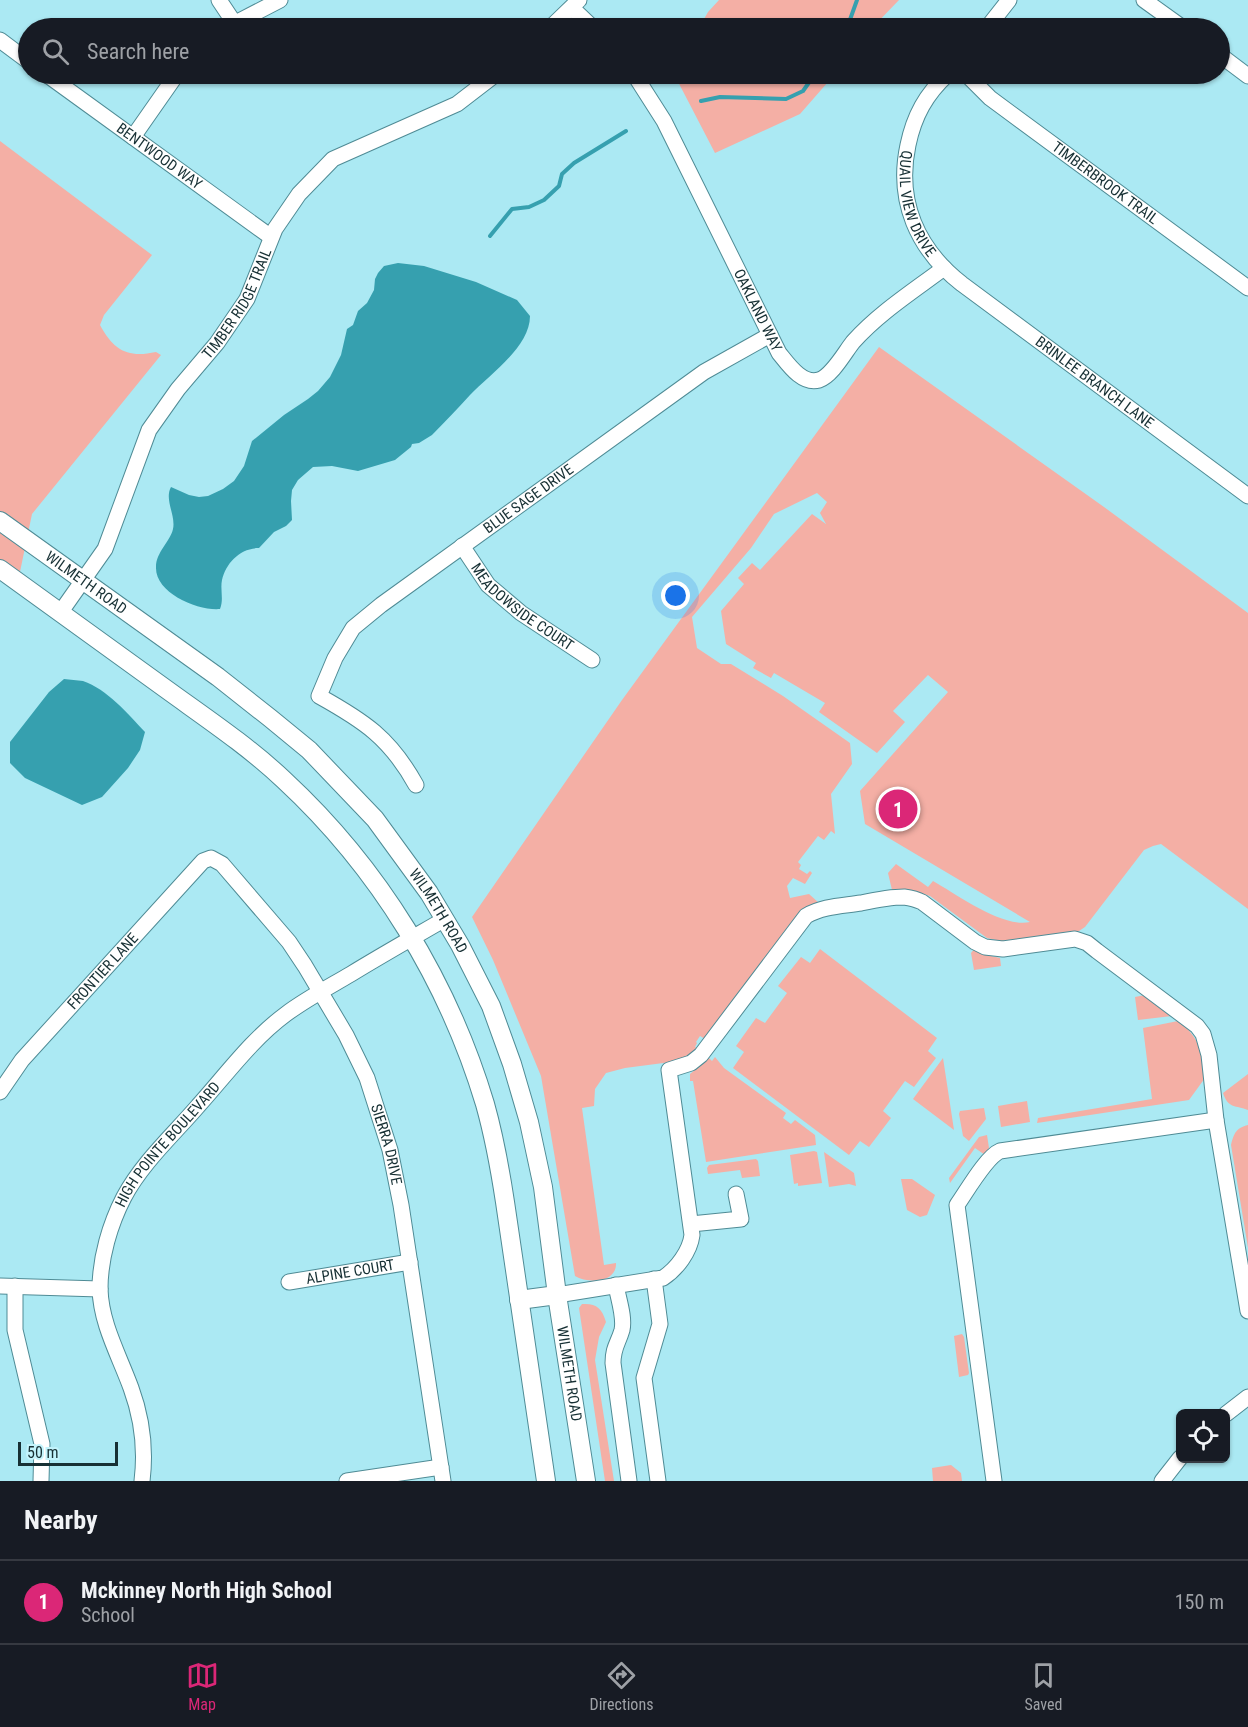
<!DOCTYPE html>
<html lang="en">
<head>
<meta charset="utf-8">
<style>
  body { margin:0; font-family:"Roboto Condensed",sans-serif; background:#20242c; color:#f1f3f6 }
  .controls { position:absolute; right:18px; bottom:18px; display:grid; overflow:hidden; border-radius:9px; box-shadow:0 2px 4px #0004 }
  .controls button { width:54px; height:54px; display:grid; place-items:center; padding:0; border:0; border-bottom:2px solid #363941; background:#171b24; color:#f1f3f6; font:30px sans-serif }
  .scale { position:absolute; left:18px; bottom:15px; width:100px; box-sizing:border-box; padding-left:6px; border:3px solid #173034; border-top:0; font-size:16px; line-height:21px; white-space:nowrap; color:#173034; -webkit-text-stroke:4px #c3f4fc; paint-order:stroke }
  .you { position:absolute; left:676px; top:596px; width:21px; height:21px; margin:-15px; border:4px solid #fff; border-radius:50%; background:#1a73e8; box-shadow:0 0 0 9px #1a73e833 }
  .badge { display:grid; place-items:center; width:39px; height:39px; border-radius:50%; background:#db2777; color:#fff; font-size:20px; font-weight:700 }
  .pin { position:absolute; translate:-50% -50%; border:3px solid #fff; box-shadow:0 2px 6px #0006 }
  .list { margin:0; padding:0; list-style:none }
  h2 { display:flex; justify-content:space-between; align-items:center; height:78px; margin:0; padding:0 24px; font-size:26px }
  h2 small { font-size:20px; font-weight:400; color:#9ea1a6 }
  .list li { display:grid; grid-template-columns:39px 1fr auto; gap:18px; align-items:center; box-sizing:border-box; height:84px; padding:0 24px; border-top:2px solid #363941 }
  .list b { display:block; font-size:22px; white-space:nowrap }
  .list p { margin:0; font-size:20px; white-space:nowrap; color:#9ea1a6 }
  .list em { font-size:20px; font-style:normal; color:#9ea1a6 }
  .icon { flex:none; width:33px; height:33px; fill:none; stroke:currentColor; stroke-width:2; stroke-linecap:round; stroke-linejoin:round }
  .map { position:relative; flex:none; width:1248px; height:1481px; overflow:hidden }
  .search { position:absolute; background:#171b24; box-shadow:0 2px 4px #0004; left:18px; right:18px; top:18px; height:66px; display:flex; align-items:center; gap:15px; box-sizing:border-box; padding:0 21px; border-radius:33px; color:#9ea1a6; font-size:22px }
  .sheet { height:162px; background:#171b24 }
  nav { display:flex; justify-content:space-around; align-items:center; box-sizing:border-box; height:84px; border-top:2px solid #363941; background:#171b24; font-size:16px; color:#9ea1a6 }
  nav a { display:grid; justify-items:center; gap:3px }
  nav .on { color:#db2777 }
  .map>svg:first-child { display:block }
  .green { fill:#f4afa5 }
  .water { fill:#36a0af }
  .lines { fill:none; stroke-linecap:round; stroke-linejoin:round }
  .stream { stroke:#36a0af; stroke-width:4 }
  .minor-casing { stroke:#4f8b95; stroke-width:17 }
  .major-casing { stroke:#4f8b95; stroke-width:20 }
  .minor { stroke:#fff; stroke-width:15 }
  .major { stroke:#fff; stroke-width:18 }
  .labels { text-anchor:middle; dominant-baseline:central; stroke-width:6; stroke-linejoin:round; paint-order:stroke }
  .street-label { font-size:15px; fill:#173034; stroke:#c3f4fc }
</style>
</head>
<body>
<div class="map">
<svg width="1248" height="1481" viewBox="0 0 1248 1481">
  <rect width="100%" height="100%" fill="#abe9f3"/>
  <path class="green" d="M719,0H899L872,28H699L708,12Z
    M674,74H835L800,114L715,153Z
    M0,141L152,255L104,315L100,325C114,351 128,358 156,352L161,355L32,514L16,591L0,579Z
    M879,347L1104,507L1248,613V909L1161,844L1153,846L1144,850L1085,927L1079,931L1001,941L987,938L930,896L911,890H892L888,873L896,864L928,887L933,881C958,895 1002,928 1030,922L865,824L860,791L948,692L928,675L893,711L905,722L877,753L819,712L825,703L774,673L771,678L753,668L756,663L726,644L721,611L744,584L738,578L752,563L760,570L812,514L826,524L820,513L827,502L817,493L774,514L751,548L692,617L697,648L721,664H731L783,696L850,743L852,764L831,794L835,834L831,831L824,840L818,836L798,862L801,865L799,869L807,874L810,871L812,873L805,884L793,878L787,886L790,898L809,894L819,903L705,1039L700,1036L696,1042L697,1043L695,1047L699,1049L688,1058L671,1062L625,1068L606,1073L595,1089L594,1106L582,1108L604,1265L616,1263C617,1283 588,1284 575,1276L541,1076L493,960L472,917L622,700Z
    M975,948L982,954L1000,958L1001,966L974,970L971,953Z
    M820,949L937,1038L928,1051L936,1058L914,1087L905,1081L883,1111L891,1118L869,1147L860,1141L849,1155L733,1068L744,1052L736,1046L756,1018L765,1023L787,993L778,986L801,957L810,963Z
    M1145,995L1172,1016L1138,1020L1135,997Z
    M1178,1021C1201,1038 1201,1052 1205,1078L1189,1100L1037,1123L1038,1118L1152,1099L1143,1028Z
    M715,1057L724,1068L786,1113L783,1118L791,1124L795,1120L815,1135L816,1145L706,1162L693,1081H690V1074L709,1058L712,1061Z
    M943,1058L954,1130L913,1099Z
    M1248,1074V1110C1236,1105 1228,1109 1223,1093Z
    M1027,1101L1030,1122L1001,1127L998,1106Z
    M984,1108L986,1119L969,1141L963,1136L959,1114L960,1111Z
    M1248,1125V1248L1231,1145C1234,1133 1236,1128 1248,1125Z
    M987,1135L989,1148L985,1155L975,1148L950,1183L949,1178L979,1137Z
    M814,1151L817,1152L822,1183L798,1186V1183L794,1184L790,1155Z
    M824,1152L854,1173L856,1186L849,1184L829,1187Z
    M756,1159L758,1161L760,1176L742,1178L740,1170L708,1174L707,1168L709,1165Z
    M901,1179H912L935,1195L927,1215L920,1217L907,1210Z
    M582,1304C596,1303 602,1308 606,1322L599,1337L595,1360L614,1481H605L579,1308Z
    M962,1334L964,1337L969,1373L968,1375L959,1377L954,1336Z
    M951,1465L961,1473L962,1481H933L932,1468Z"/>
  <path class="water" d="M398,263L424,266L476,282L517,300L530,316C530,347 490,374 470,395C458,408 445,422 432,435L419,443L412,444L411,447L395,460L358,471L332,466L313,467L298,480L292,490L291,501L292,520L286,526L274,532L259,548C240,548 226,563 222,580C220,590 224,599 220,609C198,611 155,593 156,567C156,552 170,542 173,529C176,515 164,500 171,487L189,495L199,497L208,496L223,489L234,481L244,466L252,441L284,415L308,399L318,391L330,377L341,355L347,329L353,325L358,311L367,303L374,290L375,279L378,273L384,266Z
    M64,679C70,680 77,680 83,681C107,689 128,714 145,732L140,750L128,768L102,797L82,805L25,778L10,763V742L49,692Z"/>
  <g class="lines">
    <path class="stream" d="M847,28L857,0
      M701,101L720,97L786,99L803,91L815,74
      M490,236L512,209L529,207L544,200L559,186L562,174L574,163L626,131"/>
    <g class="minor-casing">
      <g id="minor">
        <path d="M219,0L235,24"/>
        <path d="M1144,0L1183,28"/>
        <path d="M572,8L593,28"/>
        <path d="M226,28L280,0"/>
        <path d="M550,28L579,0"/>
        <path d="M987,28L1009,0"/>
        <path d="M0,40L28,61"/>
        <path d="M1220,55L1248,76"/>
        <path id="s1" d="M46,74L271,237"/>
        <path id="s2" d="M634,74L664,121L779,353C788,364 802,385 819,380C832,376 845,352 853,342C879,313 912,292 944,268"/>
        <path id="s3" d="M948,74C926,94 914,116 908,145C896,201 917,249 962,284L1248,496"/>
        <path id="s4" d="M966,74L990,98L1013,115L1248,288"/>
        <path d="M133,137L177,74"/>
        <path id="s5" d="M462,546L488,585L521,613L592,660"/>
        <path id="s6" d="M60,613L105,549L149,430L178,389L217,343L247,299L275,229L299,194L333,159L457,104L496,74"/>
        <path id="s7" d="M416,785C390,738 364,721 319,696L335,658L353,628L381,605L704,372L770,335"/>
        <path id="s8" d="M0,1092L22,1060L203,861L211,858L222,864L289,942L305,966L346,1035L367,1078L390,1150L401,1205L443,1481"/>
        <path d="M691,1224L741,1219L736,1194"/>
        <path d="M654,1279L660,1324L644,1378L658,1481"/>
        <path id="s9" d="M289,1282L410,1262"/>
        <path d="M616,1285C618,1298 625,1317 622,1330C618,1344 613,1347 613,1363L629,1481"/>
        <path d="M0,1286L100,1289"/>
        <path d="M15,1286V1330L42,1444L41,1481"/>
        <path d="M557,1295L663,1278C677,1269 690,1251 692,1235L669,1070L691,1063L701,1055L806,916C823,906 842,906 861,903C875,900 890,897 904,897C911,898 916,899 922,902L975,942L985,947L1003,949L1075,939L1087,943L1097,951L1197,1026L1203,1034L1209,1055L1216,1120L1248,1311"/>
        <path d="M1226,1414L1248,1397"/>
        <path id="s10" d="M142,1481C146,1449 142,1418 131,1388C119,1355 101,1324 100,1289C100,1258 110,1224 124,1197C142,1163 173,1135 198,1106C226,1075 252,1039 286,1014C306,999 329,987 351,974C382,955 414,937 445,919"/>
        <path d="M347,1481L441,1467"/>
        <path d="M994,1481L957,1205C967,1191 986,1157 1000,1151L1216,1120"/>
        <path d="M1162,1481L1180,1458"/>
      </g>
    </g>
    <g class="major-casing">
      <g id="major">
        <path id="s11" d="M0,521L218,677L270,718L309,750L375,819L429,893L460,945L491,1006L512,1064L529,1122L543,1187L557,1295L586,1481"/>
        <path d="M0,569C55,609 110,649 166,689C206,718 248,746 284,780C379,868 448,981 485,1104C494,1136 500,1169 505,1202L546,1481"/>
        <path d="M519,1300L557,1295"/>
      </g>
    </g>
    <use href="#minor" class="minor"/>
    <use href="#major" class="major"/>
  </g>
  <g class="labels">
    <g class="street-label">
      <text stroke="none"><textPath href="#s1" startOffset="140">BENTWOOD WAY</textPath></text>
      <text stroke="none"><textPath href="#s4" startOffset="177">TIMBERBROOK TRAIL</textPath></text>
      <text stroke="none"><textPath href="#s3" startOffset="144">QUAIL VIEW DRIVE</textPath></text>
      <text stroke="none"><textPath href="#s6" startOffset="360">TIMBER RIDGE TRAIL</textPath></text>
      <text stroke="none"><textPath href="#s2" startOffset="267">OAKLAND WAY</textPath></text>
      <text stroke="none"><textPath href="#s3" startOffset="406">BRINLEE BRANCH LANE</textPath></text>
      <text stroke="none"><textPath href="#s7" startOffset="428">BLUE SAGE DRIVE</textPath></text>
      <text stroke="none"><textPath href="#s11" startOffset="106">WILMETH ROAD</textPath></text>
      <text stroke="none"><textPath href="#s5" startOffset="87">MEADOWSIDE COURT</textPath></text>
      <text stroke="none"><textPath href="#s11" startOffset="592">WILMETH ROAD</textPath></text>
      <text stroke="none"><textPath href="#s8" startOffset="159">FRONTIER LANE</textPath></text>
      <text stroke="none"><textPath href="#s8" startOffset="658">SIERRA DRIVE</textPath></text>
      <text stroke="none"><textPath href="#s10" startOffset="363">HIGH POINTE BOULEVARD</textPath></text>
      <text stroke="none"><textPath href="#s9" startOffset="62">ALPINE COURT</textPath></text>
      <text stroke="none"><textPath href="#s11" startOffset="1078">WILMETH ROAD</textPath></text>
    </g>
  </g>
</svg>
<div class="controls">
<button><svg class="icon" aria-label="locate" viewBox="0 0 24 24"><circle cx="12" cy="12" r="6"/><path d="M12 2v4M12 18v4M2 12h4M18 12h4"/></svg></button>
</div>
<div class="scale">50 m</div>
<div class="you"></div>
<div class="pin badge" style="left:898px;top:809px">1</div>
<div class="search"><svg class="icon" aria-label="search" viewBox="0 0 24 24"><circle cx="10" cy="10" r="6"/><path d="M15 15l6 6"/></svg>Search here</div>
</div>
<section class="sheet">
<h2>Nearby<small></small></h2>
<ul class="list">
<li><span class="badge">1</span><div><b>Mckinney North High School</b><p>School</p></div><em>150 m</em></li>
</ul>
</section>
<nav>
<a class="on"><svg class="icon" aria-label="map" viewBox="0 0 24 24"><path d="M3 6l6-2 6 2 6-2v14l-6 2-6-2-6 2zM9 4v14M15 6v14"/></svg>Map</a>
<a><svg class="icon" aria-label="directions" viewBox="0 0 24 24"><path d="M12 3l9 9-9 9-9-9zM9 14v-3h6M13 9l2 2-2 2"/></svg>Directions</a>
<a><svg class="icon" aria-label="saved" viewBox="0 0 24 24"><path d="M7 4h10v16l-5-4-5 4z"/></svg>Saved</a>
</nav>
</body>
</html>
